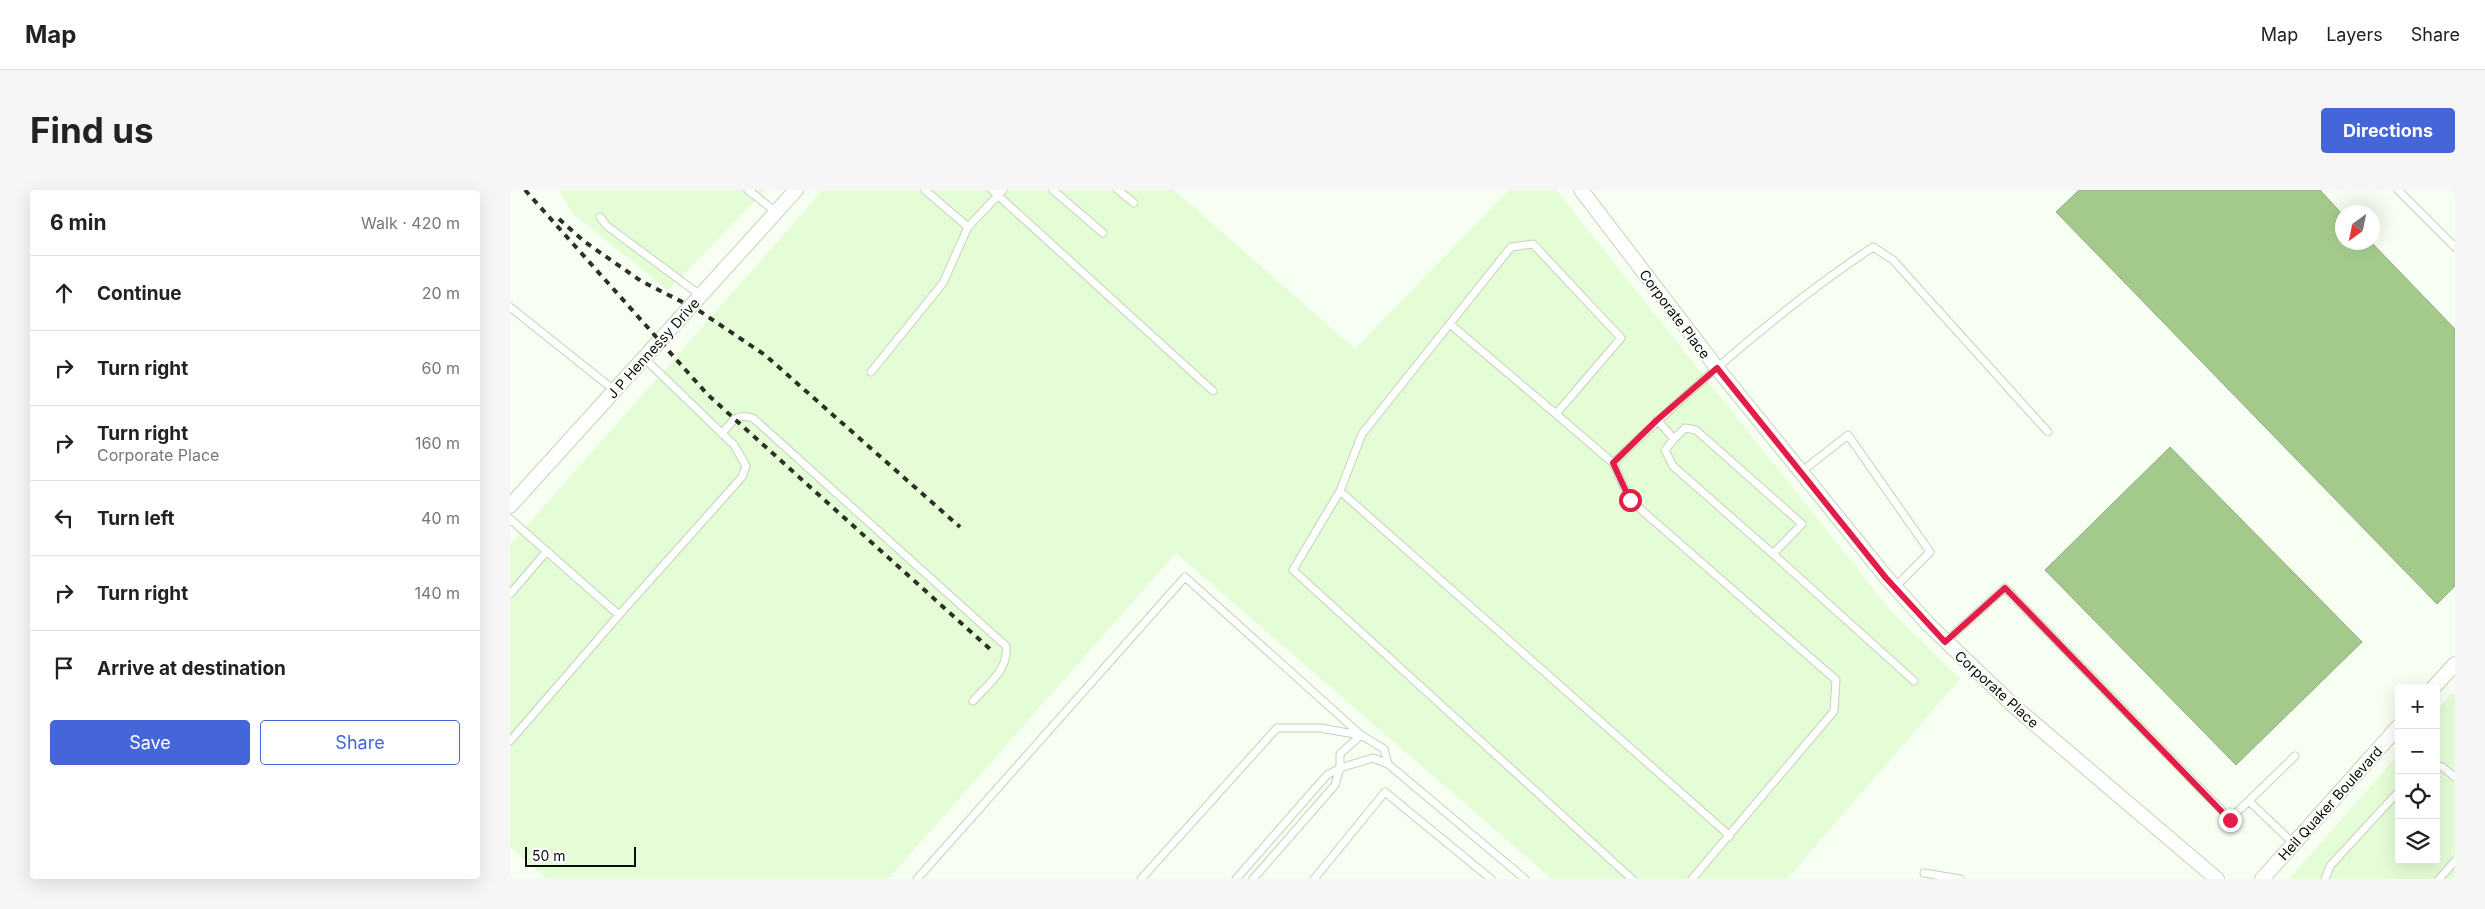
<!DOCTYPE html>
<html lang="en">
<head>
<meta charset="utf-8">
<style>
  body { margin:0; font-family:Inter,sans-serif; background:#f6f6f6; color:#222 }
  .controls { position:absolute; right:15px; bottom:15px; display:grid; overflow:hidden; border-radius:5px; box-shadow:0 5px 20px #0002 }
  .controls button { width:45px; height:45px; display:grid; place-items:center; padding:0; border:0; border-bottom:1px solid #e0e0e0; background:#fff; color:#222; font:25px sans-serif }
  .compass { position:absolute; left:1825px; top:15px; width:45px; height:45px; border-radius:50%; background:#fff; box-shadow:0 5px 20px #0002; rotate:213deg }
  .scale { position:absolute; left:15px; bottom:12px; width:111px; box-sizing:border-box; padding-left:5px; border:2px solid #0a1006; border-top:0; font-size:14px; line-height:18px; white-space:nowrap; color:#0a1006; -webkit-text-stroke:4px #fff; paint-order:stroke }
  .stop { position:absolute; width:15px; height:15px; margin:-11px; border:4px solid #e11d48; border-radius:50%; background:#fff }
  .stop.end { background:#e11d48; border-color:#fff; box-shadow:0 1px 5px #0008 }
  .list { margin:0; padding:0; list-style:none }
  h2 { display:flex; justify-content:space-between; align-items:center; height:65px; margin:0; padding:0 20px; font-size:21px }
  h2 small { font-size:16px; font-weight:400; color:#767676 }
  .list li { display:grid; grid-template-columns:32px 1fr auto; gap:15px; align-items:center; box-sizing:border-box; height:75px; padding:0 20px; border-top:1px solid #e0e0e0 }
  .list b { display:block; font-size:19px; white-space:nowrap }
  .list p { margin:0; font-size:16px; white-space:nowrap; color:#767676 }
  .list em { font-size:16px; font-style:normal; color:#767676 }
  .actions { display:flex; gap:10px; padding:15px 20px }
  .actions a { flex:1; padding:11px 0; border:1px solid #4466d8; border-radius:5px; text-align:center; font-size:18px; color:#4466d8 }
  .actions .main { background:#4466d8; color:#fff }
  .icon { flex:none; width:28px; height:28px; fill:none; stroke:currentColor; stroke-width:2; stroke-linecap:round; stroke-linejoin:round }
  .map { position:relative; flex:none; width:1945px; height:689px; overflow:hidden; border-radius:5px }
  header { display:flex; align-items:center; gap:30px; box-sizing:border-box; height:70px; padding:0 25px; background:#fff; border-bottom:1px solid #e0e0e0 }
  header strong { font-size:24px }
  nav { display:flex; gap:28px; margin-inline-start:auto; font-size:18px }
  .intro { display:flex; align-items:center; justify-content:space-between; box-sizing:border-box; height:120px; padding:0 30px }
  h1 { margin:0; font-size:35px }
  .button { padding:12px 22px; border-radius:5px; background:#4466d8; color:#fff; font-size:18px; font-weight:700 }
  main { display:flex; gap:30px; padding:0 30px }
  aside { flex:1; background:#fff; border-radius:5px; box-shadow:0 5px 20px #0002 }
  .map>svg:first-child { display:block }
  .built { fill:#e5fdd7 }
  .building { fill:#a4ca8b; stroke:#96a88b }
  .lines { fill:none; stroke-linecap:round; stroke-linejoin:round }
  .service-casing { stroke:#c1d4b6; stroke-width:9 }
  .minor-casing { stroke:#c1d4b6; stroke-width:16 }
  .service { stroke:#fff; stroke-width:7 }
  .minor { stroke:#fff; stroke-width:14 }
  .rail { stroke:#2b3127; stroke-width:4; stroke-dasharray:6 6; stroke-linecap:butt }
  .route { stroke:#e11d48; stroke-width:6 }
  .labels { text-anchor:middle; dominant-baseline:central; stroke-width:4; stroke-linejoin:round; paint-order:stroke }
  .street-label { font-size:14px; fill:#0a1006; stroke:#fff }
</style>
</head>
<body>
<header>
<strong>Map</strong>
<nav><a>Map</a><a>Layers</a><a>Share</a></nav>
</header>
<div class="intro"><h1>Find us</h1><a class="button">Directions</a></div>
<main>
<aside>
<h2>6 min<small>Walk · 420 m</small></h2>
<ul class="list">
<li><svg class="icon" aria-label="ahead" viewBox="0 0 24 24"><path d="M12 20V5M6 11l6-6 6 6"/></svg><div><b>Continue</b></div><em>20 m</em></li>
<li><svg class="icon" aria-label="right" viewBox="0 0 24 24"><path d="M7 20v-9h11M14 6l5 5-5 5"/></svg><div><b>Turn right</b></div><em>60 m</em></li>
<li><svg class="icon" aria-label="right" viewBox="0 0 24 24"><path d="M7 20v-9h11M14 6l5 5-5 5"/></svg><div><b>Turn right</b><p>Corporate Place</p></div><em>160 m</em></li>
<li><svg class="icon" aria-label="left" viewBox="0 0 24 24"><path d="M17 20v-9H6M10 6l-5 5 5 5"/></svg><div><b>Turn left</b></div><em>40 m</em></li>
<li><svg class="icon" aria-label="right" viewBox="0 0 24 24"><path d="M7 20v-9h11M14 6l5 5-5 5"/></svg><div><b>Turn right</b></div><em>140 m</em></li>
<li><svg class="icon" aria-label="arrive" viewBox="0 0 24 24"><path d="M6 21V4h12l-3 4 3 4H6"/></svg><div><b>Arrive at destination</b></div></li>
</ul>
<div class="actions"><a class="main">Save</a><a>Share</a></div>
</aside>
<div class="map">
<svg width="1945" height="689" viewBox="0 0 1945 689">
  <rect width="100%" height="100%" fill="#f7fff2"/>
  <path class="built" d="M49,0H256L158,100L63,24Z
    M313,0H664L845,159L999,0H1046L1380,420L1450,489L1277,689H1042L666,363L378,689H37L0,657V355Z
    M1942,503L1945,505V689H1779L1889,564V670H1926V521Z"/>
  <path class="building" d="M1569,0H1810L1832,24V52H1861L1945,139V396L1927,414L1546,22Z
    M1660,257L1852,452L1726,575L1535,380Z"/>
  <g class="lines">
    <g class="service-casing">
      <path id="service" d="M238,0L266,22
        M415,0L458,37
        M482,0L703,201
        M543,0L593,43
        M608,0L624,13
        M1888,0L1945,57
        M90,27L97,36L190,105
        M0,117L104,200
        M940,134L1046,224
        M361,182L433,93L458,37L493,0
        M1147,230L1164,249L1175,238L1186,240L1292,334L1263,364L1404,491
        M212,244C222,231 226,223 243,228L496,456C499,480 477,495 463,511
        M1164,249L1155,260L1163,276L1263,364
        M1103,273C1183,197 1271,118 1363,57L1383,70L1538,242
        M1291,282L1338,245L1420,362L1385,397
        M830,301L1220,646
        M0,329L109,425L232,287L236,276L224,255L134,168
        M0,404L37,361
        M1435,452L1495,398L1720,629L1785,566
        M0,551L109,425
        M1926,575L1932,577L1945,587
        M1739,611L1784,654
        M1414,683L1450,689
        M407,689L675,387L851,545L874,559L878,574
        M631,689L767,538H810L850,545
        M726,689L817,585L830,578L863,568L878,574L1015,689
        M743,689L825,595L830,578V564L851,545
        M804,689L875,602L981,689
        M1122,689L783,380L830,301L852,244L1001,57L1023,54L1111,148L1046,224L1103,273L1120,310L1326,490L1324,521L1182,689
        M1815,689L1820,676L1889,601
        M1929,689L1945,671"/>
    </g>
    <g class="minor-casing">
      <path id="minor" d="M1071,0L1207,178L1376,387L1418,434L1506,518L1707,689
        M0,316L286,0
        M1923,498L1945,474
        M1752,689L1889,536"/>
    </g>
    <use href="#service" class="service"/>
    <use href="#minor" class="minor"/>
    <path class="rail" d="M15,0L198,205L481,460
      M49,29L75,52L131,91L188,120L255,165L450,337"/>
  </g>
  <g class="lines">
    <path class="route" d="M1120,310L1103,273L1147,230L1207,178L1376,388L1435,452L1495,398L1720,630"/>
  </g>
  <g class="labels">
    <g class="street-label">
      <text transform="translate(1165 124) rotate(53)">Corporate Place</text>
      <text transform="translate(143 158) rotate(-48)">J P Hennessy Drive</text>
      <text transform="translate(1487 499) rotate(42)">Corporate Place</text>
      <text transform="translate(1820 613) rotate(-48)">Heil Quaker Boulevard</text>
    </g>
  </g>
</svg>
<div class="controls">
<button>+</button>
<button>−</button>
<button><svg class="icon" aria-label="locate" viewBox="0 0 24 24"><circle cx="12" cy="12" r="6"/><path d="M12 2v4M12 18v4M2 12h4M18 12h4"/></svg></button>
<button><svg class="icon" aria-label="layers" viewBox="0 0 24 24"><path d="M12 4l9 5-9 5-9-5zM3 14l9 5 9-5"/></svg></button>
</div>
<svg class="compass" viewBox="-18 -18 36 36"><path d="M0-13l5 13h-10z" fill="#e53935"/><path d="M0 13l5-13h-10z" fill="#767676"/></svg>
<div class="scale">50 m</div>
<div class="stop" style="left:1120px;top:310px"></div>
<div class="stop end" style="left:1720px;top:630px"></div>
</div>
</main>
</body>
</html>
